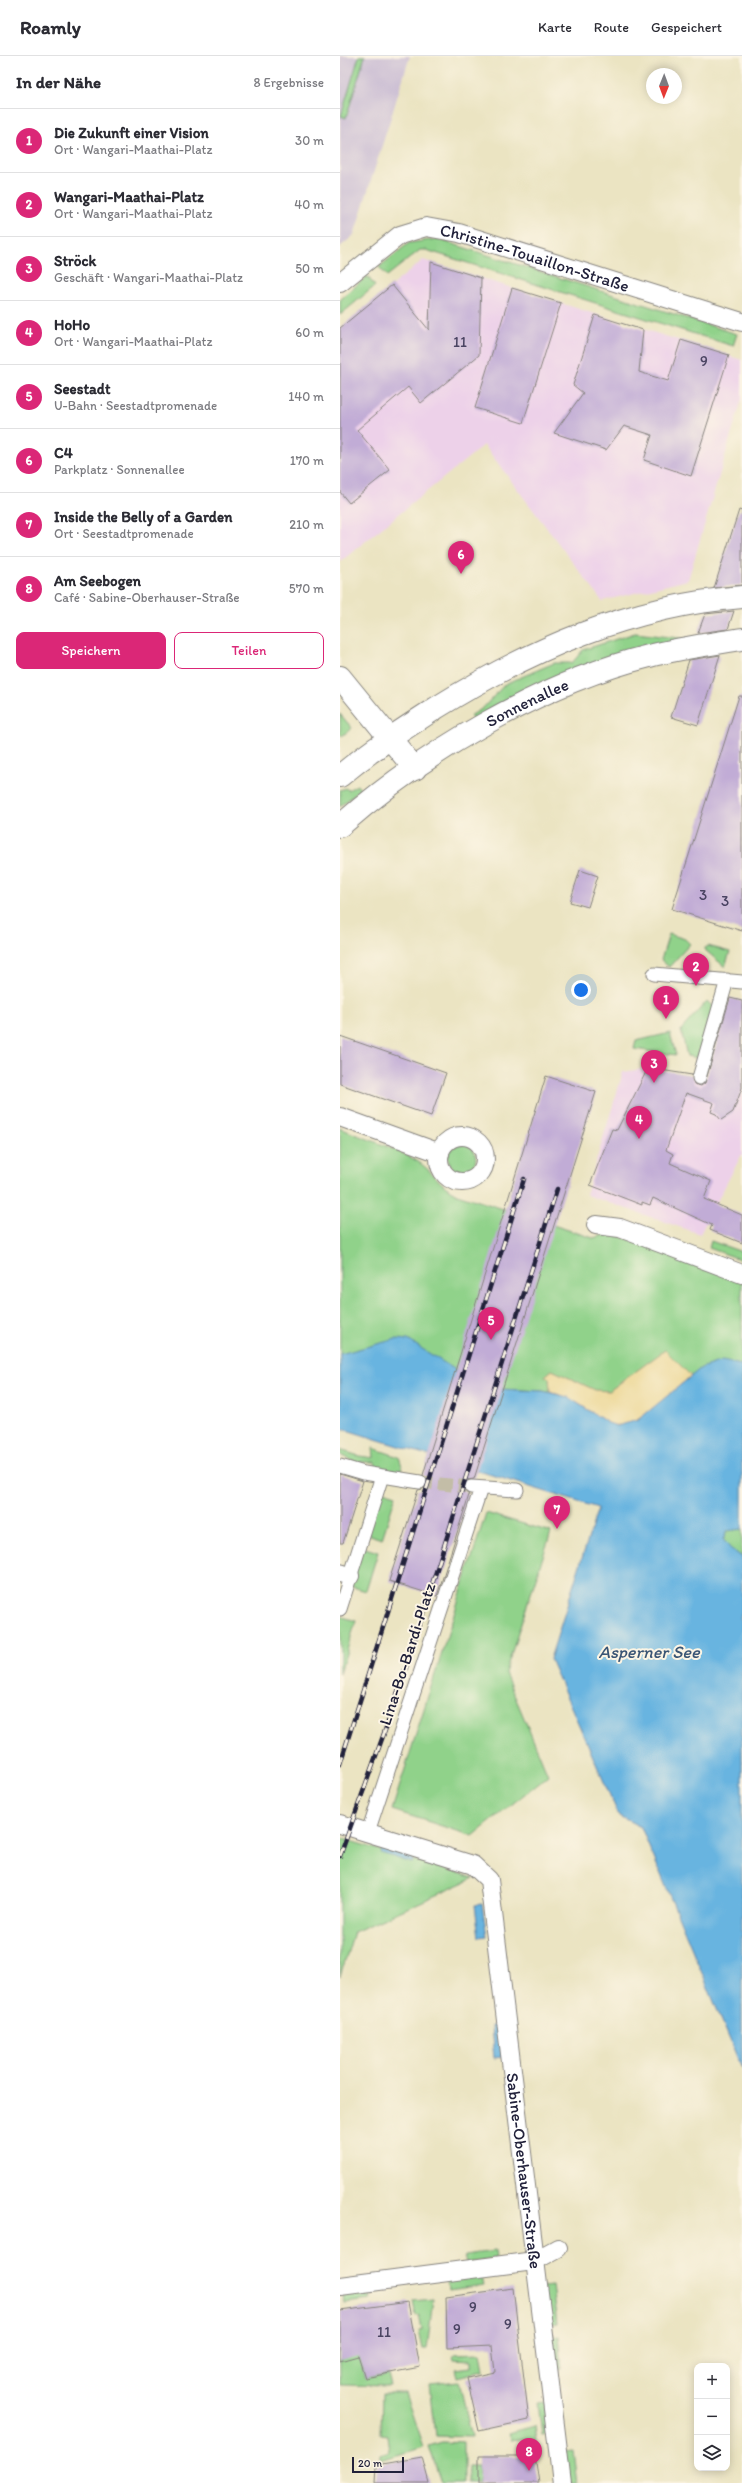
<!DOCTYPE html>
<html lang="de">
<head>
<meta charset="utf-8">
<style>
  body { margin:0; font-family:Itim,sans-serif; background:#f7f7f7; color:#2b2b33 }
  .controls { position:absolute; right:12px; bottom:12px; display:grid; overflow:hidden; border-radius:8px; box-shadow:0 2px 10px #0003 }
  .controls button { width:36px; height:36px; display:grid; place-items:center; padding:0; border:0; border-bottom:1px solid #e1e1e2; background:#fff; color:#2b2b33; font:20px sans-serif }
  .compass { position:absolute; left:306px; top:12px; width:36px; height:36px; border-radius:50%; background:#fff; box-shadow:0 2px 10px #0003; rotate:181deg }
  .scale { position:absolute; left:12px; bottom:10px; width:52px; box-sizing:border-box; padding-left:4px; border:2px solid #22223b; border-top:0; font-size:11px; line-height:14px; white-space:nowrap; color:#22223b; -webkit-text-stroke:3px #fcf5e5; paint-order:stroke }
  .you { position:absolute; left:241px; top:934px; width:14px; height:14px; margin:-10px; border:3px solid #fff; border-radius:50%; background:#1a73e8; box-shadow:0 0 0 6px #1a73e833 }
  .badge { display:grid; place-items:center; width:26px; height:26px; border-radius:50%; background:#db2777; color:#fff; font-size:13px; font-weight:700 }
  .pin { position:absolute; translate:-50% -33px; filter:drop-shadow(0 1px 2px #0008) }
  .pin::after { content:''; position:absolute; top:21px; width:14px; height:12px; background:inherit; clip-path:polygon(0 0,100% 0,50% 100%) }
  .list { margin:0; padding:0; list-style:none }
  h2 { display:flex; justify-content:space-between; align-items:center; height:52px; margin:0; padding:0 16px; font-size:17px }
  h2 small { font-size:13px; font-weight:400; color:#7c7c81 }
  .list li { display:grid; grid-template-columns:26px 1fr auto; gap:12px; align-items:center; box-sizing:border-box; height:64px; padding:0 16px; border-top:1px solid #e1e1e2 }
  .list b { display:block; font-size:15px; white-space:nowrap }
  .list p { margin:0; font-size:13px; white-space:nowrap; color:#7c7c81 }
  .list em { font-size:13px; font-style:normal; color:#7c7c81 }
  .actions { display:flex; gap:8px; padding:12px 16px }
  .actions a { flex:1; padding:9px 0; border:1px solid #db2777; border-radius:8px; text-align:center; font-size:14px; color:#db2777 }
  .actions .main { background:#db2777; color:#fff }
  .icon { flex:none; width:22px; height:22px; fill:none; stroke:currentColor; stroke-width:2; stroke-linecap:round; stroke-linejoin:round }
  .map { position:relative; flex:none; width:402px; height:2427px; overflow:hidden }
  header { display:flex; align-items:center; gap:24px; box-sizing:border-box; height:56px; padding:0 20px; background:#fff; border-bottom:1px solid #e1e1e2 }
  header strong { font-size:19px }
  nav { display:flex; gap:22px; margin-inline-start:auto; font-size:14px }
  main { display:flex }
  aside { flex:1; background:#fff }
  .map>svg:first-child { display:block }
  .built { fill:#edd1e9 }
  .industrial { fill:#ccbfd4 }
  .green { fill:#90d28a; stroke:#597a62 }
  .sand { fill:#eeda9e; stroke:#887e6c }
  .water { fill:#67b4e0; stroke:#446b8e }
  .building { fill:#c1acd6 }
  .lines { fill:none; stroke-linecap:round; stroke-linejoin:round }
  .pedestrian-tunnel { stroke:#c3bda7; stroke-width:13; stroke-dasharray:13 6; stroke-linecap:butt }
  .pedestrian-casing { stroke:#86837e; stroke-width:15 }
  .minor-casing { stroke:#86837e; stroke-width:20 }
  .tertiary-casing { stroke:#86837e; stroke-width:24 }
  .pedestrian { stroke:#fff; stroke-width:13 }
  .minor { stroke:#fff; stroke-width:18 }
  .tertiary { stroke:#fff; stroke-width:22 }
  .rail-casing { stroke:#22223b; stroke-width:4.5 }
  .rail { stroke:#fcf5e5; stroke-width:3; stroke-dasharray:9; stroke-linecap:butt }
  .labels { text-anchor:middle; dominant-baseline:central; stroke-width:4; stroke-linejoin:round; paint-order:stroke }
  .number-label { font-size:15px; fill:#4a4462 }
  .street-label { font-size:17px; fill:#22223b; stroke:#fcf5e5 }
  .water-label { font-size:18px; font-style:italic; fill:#3a5575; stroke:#fcf5e5 }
</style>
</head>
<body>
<header>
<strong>Roamly</strong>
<nav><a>Karte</a><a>Route</a><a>Gespeichert</a></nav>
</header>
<main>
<aside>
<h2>In der Nähe<small>8 Ergebnisse</small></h2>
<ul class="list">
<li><span class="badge">1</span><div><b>Die Zukunft einer Vision</b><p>Ort · Wangari-Maathai-Platz</p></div><em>30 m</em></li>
<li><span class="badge">2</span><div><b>Wangari-Maathai-Platz</b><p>Ort · Wangari-Maathai-Platz</p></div><em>40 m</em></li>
<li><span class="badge">3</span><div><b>Ströck</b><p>Geschäft · Wangari-Maathai-Platz</p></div><em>50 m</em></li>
<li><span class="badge">4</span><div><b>HoHo</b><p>Ort · Wangari-Maathai-Platz</p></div><em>60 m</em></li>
<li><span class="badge">5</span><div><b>Seestadt</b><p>U-Bahn · Seestadtpromenade</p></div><em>140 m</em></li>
<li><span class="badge">6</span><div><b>C4</b><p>Parkplatz · Sonnenallee</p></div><em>170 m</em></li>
<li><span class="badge">7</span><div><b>Inside the Belly of a Garden</b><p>Ort · Seestadtpromenade</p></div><em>210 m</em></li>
<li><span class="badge">8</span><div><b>Am Seebogen</b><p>Café · Sabine-Oberhauser-Straße</p></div><em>570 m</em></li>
</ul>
<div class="actions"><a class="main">Speichern</a><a>Teilen</a></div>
</aside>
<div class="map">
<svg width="402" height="2427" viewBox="0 0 402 2427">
  <rect width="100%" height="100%" fill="#fcf5e5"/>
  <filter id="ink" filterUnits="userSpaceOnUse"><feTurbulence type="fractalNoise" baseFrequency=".025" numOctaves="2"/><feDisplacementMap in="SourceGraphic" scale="8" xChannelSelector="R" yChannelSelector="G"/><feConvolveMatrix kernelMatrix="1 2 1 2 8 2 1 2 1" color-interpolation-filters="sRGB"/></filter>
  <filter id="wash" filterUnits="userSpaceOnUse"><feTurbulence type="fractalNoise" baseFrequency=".012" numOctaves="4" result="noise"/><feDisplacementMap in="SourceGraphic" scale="16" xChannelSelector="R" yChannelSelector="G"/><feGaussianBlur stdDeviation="0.9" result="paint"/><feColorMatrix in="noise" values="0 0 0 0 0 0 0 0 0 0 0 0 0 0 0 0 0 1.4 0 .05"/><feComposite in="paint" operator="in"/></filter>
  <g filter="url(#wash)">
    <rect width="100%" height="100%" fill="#ebe4c2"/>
    <path class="built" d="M83,204L402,304V343L348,524L262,545L144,389L0,506V272Z
      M390,942L402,945V1098L360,1178L246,1139L283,1016L308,1012L366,1022L375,992L378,993L379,989L376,988L382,968L387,963L384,962Z"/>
    <path class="industrial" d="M0,0H70L14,179L0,191Z"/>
    <path class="green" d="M19,0H25L6,62L1,60Z
      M97,183L397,278L393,290L86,194H80L47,220L39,211L69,187Z
      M27,220L35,230L0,259V244Z
      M295,577L348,583L134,665L130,660L143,652L165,628L214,607H232L243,594Z
      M0,658L12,672L2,680L0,678Z
      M17,729L20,733L0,751V734L6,732L8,734Z
      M329,878L345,883L350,888L329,911L321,904Z
      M368,890L390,896L385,911L364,893Z
      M367,945L373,951L357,1002L347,1000L341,974Z
      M330,977L336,999L294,993L296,985Z
      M0,1072C25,1083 54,1091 77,1105C93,1115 99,1129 117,1138L253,1182L272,1177L402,1226V1323L298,1364L227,1340L203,1335L158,1333L0,1303Z
      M108 1102a14 14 0 1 1 28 0a14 14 0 1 1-28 0Z
      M371,1185L402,1196V1204L369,1192Z
      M33,1392L59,1401L63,1413L57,1415L36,1413L35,1406H15L0,1399V1394L19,1400L34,1402Z
      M40,1434L56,1439L42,1483L26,1478Z
      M146,1457L211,1476L165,1617L208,1719L133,1780L52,1754Z
      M373,1473H402V1501L396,1497L394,1501Z
      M22,1491L38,1496L26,1535L10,1530Z
      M0,1560L16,1565L0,1617Z
      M0,1782L134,1822L14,1876L0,1921Z
      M155,2195L156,2203L127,2207L125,2199Z
      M142,2220L144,2229L108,2234L107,2224Z
      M212,2230L217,2268L208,2269L203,2231Z
      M28,2234L30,2244L4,2247L3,2237Z
      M93,2243L87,2293H83L79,2275L82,2274L79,2259L76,2260L73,2245Z
      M219,2280L222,2312L213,2313L209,2281Z
      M0,2286H14L25,2322L48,2318L51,2330L0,2329Z
      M140,2298L143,2315L118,2321L116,2313L131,2311V2305L114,2304L113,2299Z
      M119,2325L132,2381L96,2380L90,2328Z
      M42,2337H65L83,2391L41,2404V2398L49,2395L47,2379L41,2378Z
      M205,2347L209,2378L202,2379L198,2348Z
      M195,2370L197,2385L170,2383L168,2377Z
      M102,2386L123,2387V2427H101L89,2390Z
      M233,2395L237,2427H228L224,2396Z
      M127,2410H139V2427H127Z"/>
    <path class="sand" d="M325,1294L351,1320C332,1335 292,1382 266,1366C246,1353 234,1342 210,1336L209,1322L205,1320L212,1314L255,1334L269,1335Z"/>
    <path class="water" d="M56,1283L68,1284L138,1328L158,1333L203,1335L228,1341L268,1367L277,1370L298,1364L361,1312L382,1305L402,1309V1473L387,1475L383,1483L390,1492L402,1501V1556L400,1563L402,1565V2013L301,1771L279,1760L210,1603L258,1452L0,1372V1298Z
      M43,1790L74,1799L72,1807L41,1797Z
      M142,1848L147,1880L139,1881L135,1849Z
      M158,1969L162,2001L154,2002L151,1970Z"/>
    <g id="blocks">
      <path class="building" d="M91,206L141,222L139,299L81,347L68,331L17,374L50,414L9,447L0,436V272L52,229L89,274Z
        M172,232L221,247L183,367L135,352Z
        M255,259L303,274L299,316L328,325L341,284L389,299L351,420L304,404L312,379L284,370L266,394L214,377L243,337L233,329Z
        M399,454L402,455V529L374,532Z
        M394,555L388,573L358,577L365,558Z
        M380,599L358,669L331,661L349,604Z
        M399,640H402V875L332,853Z
        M240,814L258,820L248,851L230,846Z
        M390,942L402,945V1032L393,1056L381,1064L376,1058L371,1056L374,1047L346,1037L326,1094L333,1098L330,1107L371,1125L364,1143L402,1159V1187L370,1174L372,1169L313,1142L310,1149L302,1146V1149L250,1129L272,1073L277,1074L308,1012L352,1019L354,1028L361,1030L365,1027Z
        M0,980L106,1017L91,1060L0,1028Z
        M206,1020L256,1036L134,1423L127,1424L123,1430L124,1435L129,1439L97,1540L49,1525L78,1434L83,1433L88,1428L87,1423L83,1419Z
        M0,1418L23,1425L3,1487H0Z
        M173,2232L189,2364L139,2375L127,2322L155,2316L152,2290L107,2292L106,2241Z
        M68,2246L80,2311L25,2322L18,2300L0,2305V2255Z
        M139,2400H195L199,2427H139Z
        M82,2401L89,2427H35L36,2409Z"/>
    </g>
  </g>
  <g filter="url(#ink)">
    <use href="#blocks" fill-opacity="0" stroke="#86837e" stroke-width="1"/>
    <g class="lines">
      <path class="pedestrian-tunnel" d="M80,1426L131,1431"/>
      <g class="pedestrian-casing">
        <path id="pedestrian" d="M314,918L402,926
          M359,1022L387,924
          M0,1410L24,1417L80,1426
          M131,1431L177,1434
          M0,1553L42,1420
          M28,1776L141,1432"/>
      </g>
      <g class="minor-casing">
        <g id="minor">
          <path id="s1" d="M0,227L60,179L86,171L119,177L402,266"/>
          <path d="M0,1061L100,1097"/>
          <circle cx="122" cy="1103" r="23"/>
          <path d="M256,1169L280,1172L402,1218"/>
          <path d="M0,1517L10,1520"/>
          <path id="s2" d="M0,1768L133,1809L149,1824L222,2427"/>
          <path d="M0,2230L194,2205L218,2192"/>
        </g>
      </g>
      <g class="tertiary-casing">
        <g id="tertiary">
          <path d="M0,621L75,713"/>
          <path d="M0,720C31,694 62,674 96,652C191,593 290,550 402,541"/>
          <path id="s3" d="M0,770C84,696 201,627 309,600C340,592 371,588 402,583"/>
        </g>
      </g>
      <use href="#pedestrian" class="pedestrian"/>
      <use href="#minor" class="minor"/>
      <use href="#tertiary" class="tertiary"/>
      <g class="rail-casing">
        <path id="rail" d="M0,1708L184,1123
          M0,1800L52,1655L217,1133"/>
      </g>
      <use href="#rail" class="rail"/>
    </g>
  </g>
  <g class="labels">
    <g class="number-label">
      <text x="120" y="286">11</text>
      <text x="364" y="305">9</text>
      <text x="363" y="839">3</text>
      <text x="385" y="845">3</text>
      <text x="133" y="2251">9</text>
      <text x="168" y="2268">9</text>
      <text x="117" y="2273">9</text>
      <text x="44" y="2276">11</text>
    </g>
    <g class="street-label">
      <text stroke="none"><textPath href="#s1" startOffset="217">Christine-Touaillon-Straße</textPath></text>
      <text stroke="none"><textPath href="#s3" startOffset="225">Sonnenallee</textPath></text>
      <text transform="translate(67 1598) rotate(-72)">Lina-Bo-Bardi-Platz</text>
      <text stroke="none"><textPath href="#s2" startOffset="454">Sabine-Oberhauser-Straße</textPath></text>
    </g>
    <g class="water-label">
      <text x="309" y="1596">Asperner See</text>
    </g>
  </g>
</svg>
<div class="controls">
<button>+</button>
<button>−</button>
<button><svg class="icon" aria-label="layers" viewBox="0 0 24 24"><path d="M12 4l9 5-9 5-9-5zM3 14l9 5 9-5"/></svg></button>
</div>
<svg class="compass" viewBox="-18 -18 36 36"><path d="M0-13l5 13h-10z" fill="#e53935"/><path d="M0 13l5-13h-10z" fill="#7c7c81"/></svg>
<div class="scale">20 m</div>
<div class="you"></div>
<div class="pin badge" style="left:326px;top:963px">1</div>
<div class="pin badge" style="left:356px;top:930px">2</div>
<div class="pin badge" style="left:314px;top:1027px">3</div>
<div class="pin badge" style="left:299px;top:1083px">4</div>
<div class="pin badge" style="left:151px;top:1284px">5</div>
<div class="pin badge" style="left:121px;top:518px">6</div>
<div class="pin badge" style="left:217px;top:1473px">7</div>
<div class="pin badge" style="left:189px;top:2415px">8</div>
</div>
</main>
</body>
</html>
